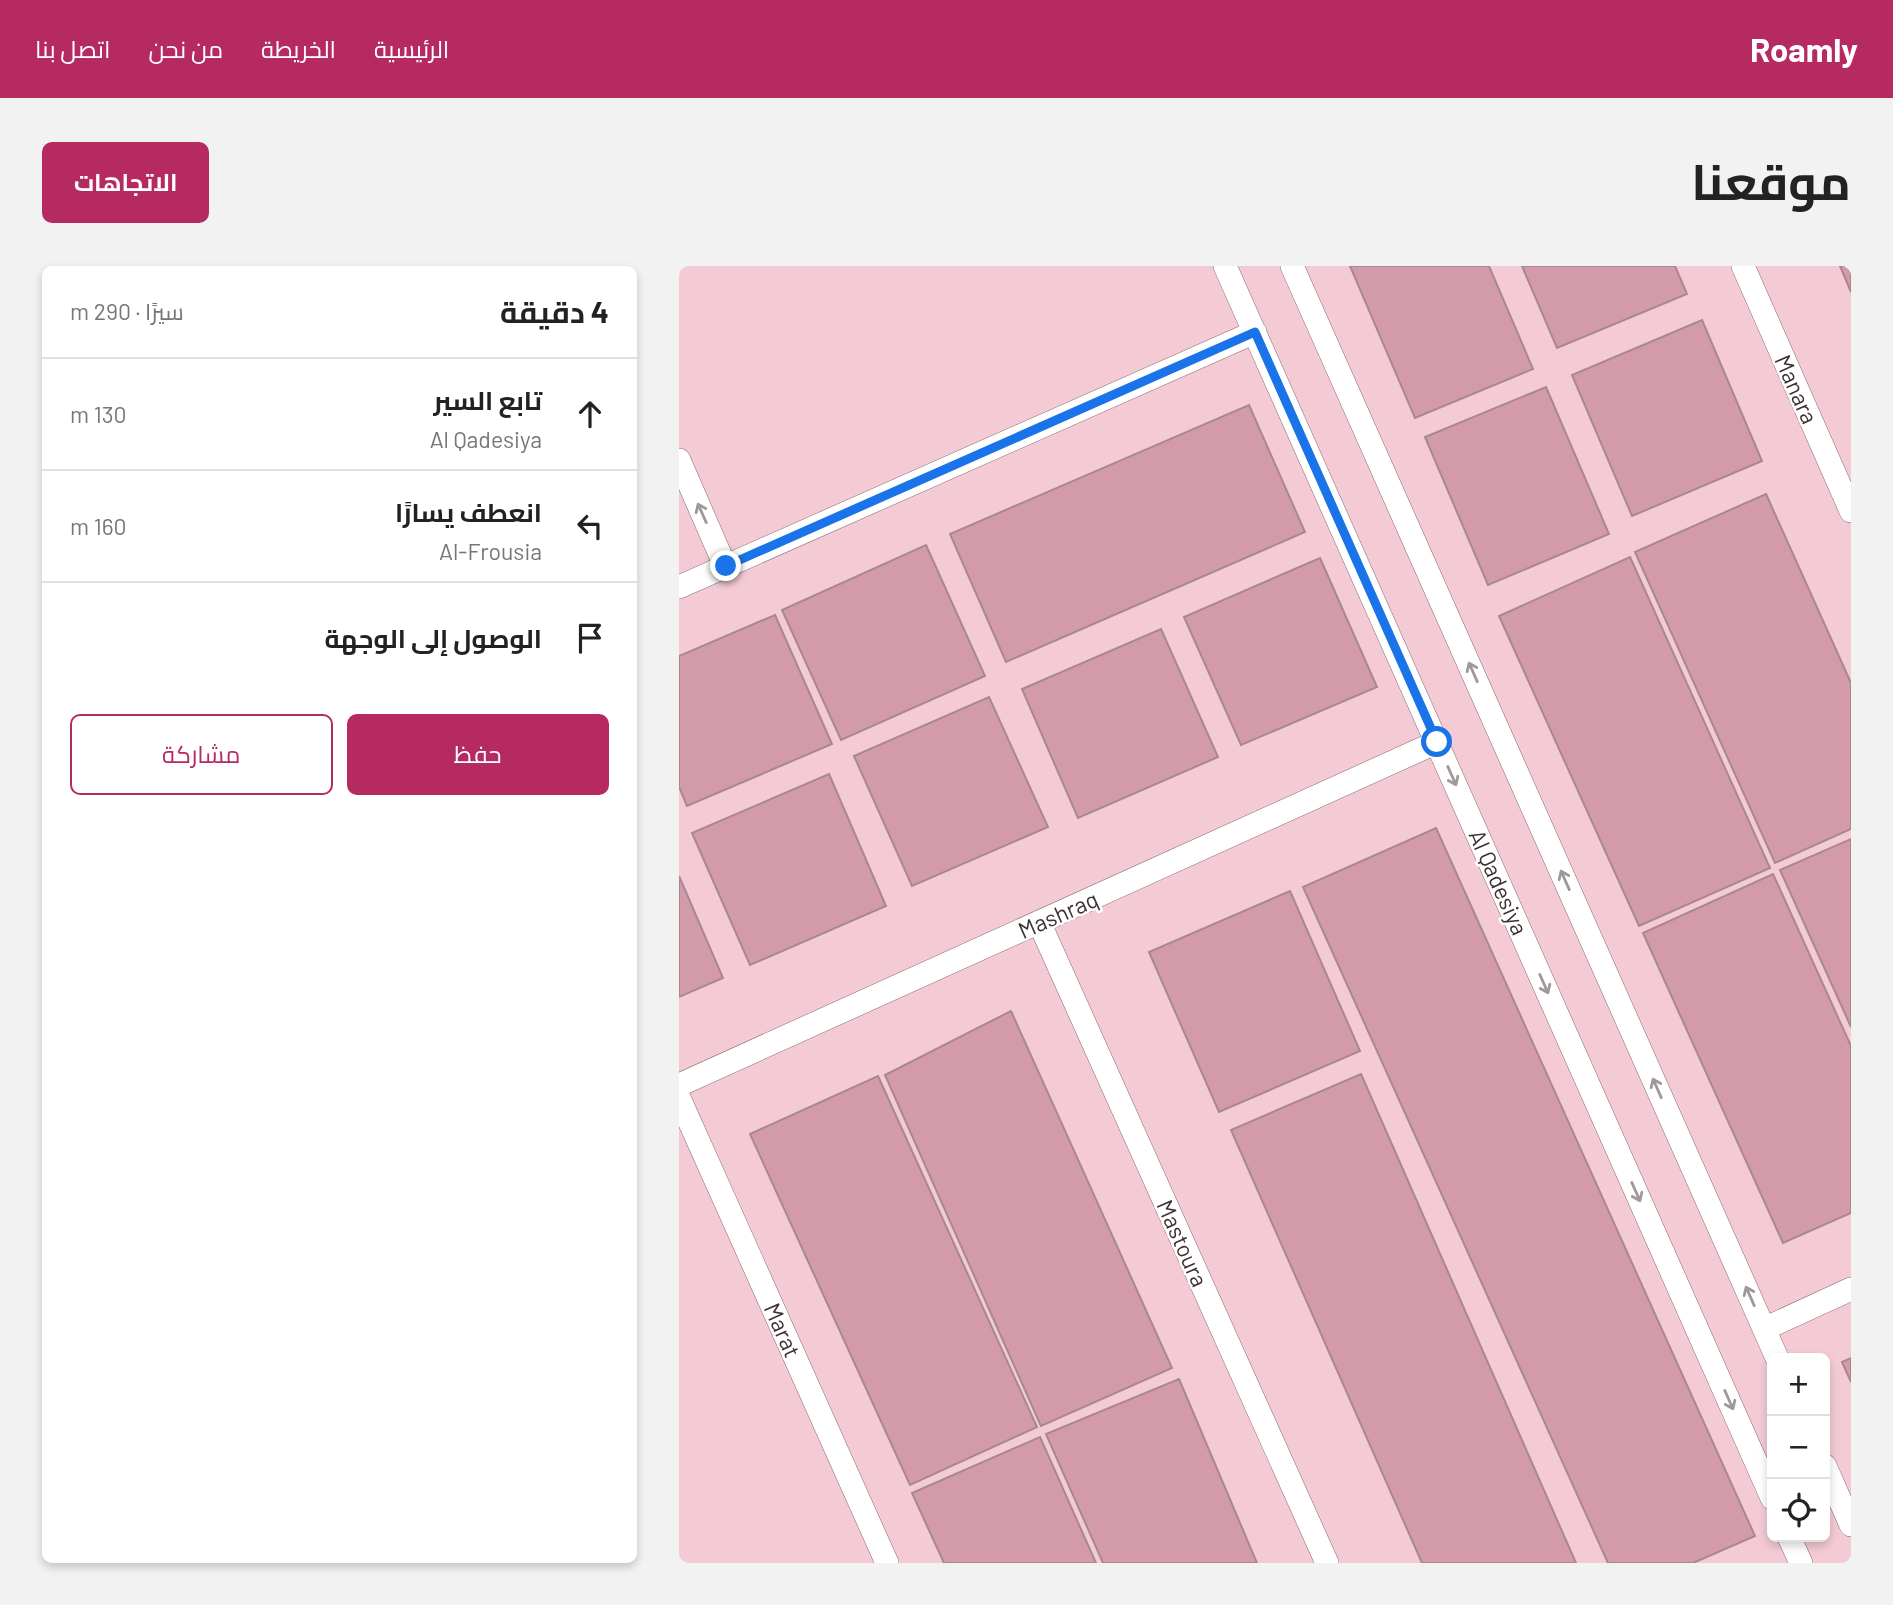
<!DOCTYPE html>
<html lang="ar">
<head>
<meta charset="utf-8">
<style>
  body { margin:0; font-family:Barlow,Cairo,sans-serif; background:#f2f2f2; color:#222; direction:rtl }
  .controls { position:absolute; right:21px; bottom:21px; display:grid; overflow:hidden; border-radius:10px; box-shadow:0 4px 10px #0003 }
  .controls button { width:63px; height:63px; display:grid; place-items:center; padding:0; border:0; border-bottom:2px solid #e0e0e0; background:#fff; color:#222; font:35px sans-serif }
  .stop { position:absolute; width:21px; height:21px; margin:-16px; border:5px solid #1a73e8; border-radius:50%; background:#fff }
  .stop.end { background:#1a73e8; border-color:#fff; box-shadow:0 2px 7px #0008 }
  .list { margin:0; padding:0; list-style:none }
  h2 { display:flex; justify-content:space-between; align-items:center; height:91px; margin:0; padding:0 28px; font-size:30px }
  h2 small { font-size:23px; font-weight:400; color:#767676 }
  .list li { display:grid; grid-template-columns:46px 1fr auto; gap:21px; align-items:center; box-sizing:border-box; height:112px; padding:0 28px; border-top:2px solid #e0e0e0 }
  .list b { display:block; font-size:26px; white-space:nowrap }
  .list p { margin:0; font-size:23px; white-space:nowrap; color:#767676 }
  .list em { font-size:23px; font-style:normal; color:#767676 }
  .actions { display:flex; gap:14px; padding:21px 28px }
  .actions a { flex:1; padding:16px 0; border:2px solid #b62a62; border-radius:10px; text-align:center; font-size:24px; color:#b62a62 }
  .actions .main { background:#b62a62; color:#fff }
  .icon { flex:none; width:38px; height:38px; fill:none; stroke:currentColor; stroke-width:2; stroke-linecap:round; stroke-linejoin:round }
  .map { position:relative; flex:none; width:1172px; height:1297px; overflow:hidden; direction:ltr; border-radius:10px }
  header { display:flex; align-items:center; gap:42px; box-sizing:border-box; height:98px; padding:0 35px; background:#b62a62; color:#fff }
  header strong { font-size:33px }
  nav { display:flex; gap:38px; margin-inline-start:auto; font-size:24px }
  .intro { display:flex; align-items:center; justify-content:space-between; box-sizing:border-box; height:168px; padding:0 42px }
  h1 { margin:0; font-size:49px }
  .button { padding:18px 32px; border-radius:10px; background:#b62a62; color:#fff; font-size:24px; font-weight:700 }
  main { display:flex; gap:42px; padding:0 42px }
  aside { flex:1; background:#fff; border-radius:10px; box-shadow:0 4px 10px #0003 }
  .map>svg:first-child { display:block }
  .built { fill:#f4cbd5; fill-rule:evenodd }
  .building { fill:#d39ba9; stroke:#a88890; stroke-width:2 }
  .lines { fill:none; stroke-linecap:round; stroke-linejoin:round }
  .street-casing { stroke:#886a71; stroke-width:24 }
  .street { stroke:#fff; stroke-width:23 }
  .oneway { stroke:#9e989a }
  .route { stroke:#1a73e8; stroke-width:9 }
  .labels { text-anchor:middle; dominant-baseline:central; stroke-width:5; stroke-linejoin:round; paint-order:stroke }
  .street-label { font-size:23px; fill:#3e3134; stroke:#fff }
</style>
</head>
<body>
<header>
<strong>Roamly</strong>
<nav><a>الرئيسية</a><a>الخريطة</a><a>من نحن</a><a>اتصل بنا</a></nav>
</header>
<div class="intro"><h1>موقعنا</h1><a class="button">الاتجاهات</a></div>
<main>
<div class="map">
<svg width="1172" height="1297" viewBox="0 0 1172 1297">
  <rect width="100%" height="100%" fill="#fcdae2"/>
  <path class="built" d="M0,0H1172V1297H0ZM1093,1092H1146V1271H1093Z"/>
  <path class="building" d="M671,0H810L854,103L736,152Z
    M843,0H996L1008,28L878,82Z
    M1161,0H1172V26Z
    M1023,54L1083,195L953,250L893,109Z
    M867,121L930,268L809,319L746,171Z
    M570,139L626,266L327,396L271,268Z
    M1087,228L1172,417V563L1096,597L956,286Z
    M247,279L306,410L162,474L103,344Z
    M951,291L1091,602L960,660L820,350Z
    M641,292L698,421L562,479L505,351Z
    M96,349L153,478L8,540L0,521V390Z
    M482,363L539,491L399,552L343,423Z
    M310,431L369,561L233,620L175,490Z
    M150,508L207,640L71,699L13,567Z
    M757,562L1076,1270L1014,1297H929L624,621Z
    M1172,573V761L1101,604Z
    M1094,608L1172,780V947L1104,977L964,667Z
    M0,610L44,712L0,731Z
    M611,625L681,785L540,846L470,686Z
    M332,745L493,1102L362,1160L206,809Z
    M682,808L897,1297H743L552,864Z
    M199,810L358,1161L231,1219L71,868Z
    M1172,1092V1116L1163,1096Z
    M500,1113L578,1297H424L367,1168Z
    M361,1171L417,1297H265L233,1227Z"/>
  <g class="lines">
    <g class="street-casing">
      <path id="street" d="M546,0L1093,1232
        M613,0L1098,1092
        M1064,0L1172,245
        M0,194L46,300
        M0,321L576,66
        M360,656L648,1297
        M0,819L758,476
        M0,832L208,1297
        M1085,1063L1172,1023
        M1146,1200L1172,1259
        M1110,1271L1122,1297"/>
    </g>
    <use href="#street" class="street"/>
  </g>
  <defs><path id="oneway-shaft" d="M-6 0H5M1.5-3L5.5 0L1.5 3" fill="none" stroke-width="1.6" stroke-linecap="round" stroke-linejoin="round" transform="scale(1.75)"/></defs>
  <g class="oneway">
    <use href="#oneway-shaft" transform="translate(23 247) rotate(-114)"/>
    <use href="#oneway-shaft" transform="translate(794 406) rotate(-114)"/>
    <use href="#oneway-shaft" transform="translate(773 510) rotate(66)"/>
    <use href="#oneway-shaft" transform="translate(886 614) rotate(-114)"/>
    <use href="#oneway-shaft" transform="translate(865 718) rotate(66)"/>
    <use href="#oneway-shaft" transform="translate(978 822) rotate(-114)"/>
    <use href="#oneway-shaft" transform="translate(957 926) rotate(66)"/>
    <use href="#oneway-shaft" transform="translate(1071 1030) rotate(-114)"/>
    <use href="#oneway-shaft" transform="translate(1050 1134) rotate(66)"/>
  </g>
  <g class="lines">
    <path class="route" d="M47,300L576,66L758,476"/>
  </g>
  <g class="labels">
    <g class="street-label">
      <text transform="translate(1118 123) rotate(66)">Manara</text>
      <text transform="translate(820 616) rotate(66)">Al Qadesiya</text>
      <text transform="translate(379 648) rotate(-24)">Mashraq</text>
      <text transform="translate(504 977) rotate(66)">Mastoura</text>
      <text transform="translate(104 1064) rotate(66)">Marat</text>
    </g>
  </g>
</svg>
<div class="controls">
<button>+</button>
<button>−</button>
<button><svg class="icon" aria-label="locate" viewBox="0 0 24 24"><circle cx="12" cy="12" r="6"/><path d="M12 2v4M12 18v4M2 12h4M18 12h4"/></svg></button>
</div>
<div class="stop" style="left:758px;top:476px"></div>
<div class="stop end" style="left:47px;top:300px"></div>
</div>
<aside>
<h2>4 دقيقة<small>سيرًا · 290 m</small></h2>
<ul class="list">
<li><svg class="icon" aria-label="ahead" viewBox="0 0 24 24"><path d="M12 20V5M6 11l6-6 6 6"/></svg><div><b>تابع السير</b><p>Al Qadesiya</p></div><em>130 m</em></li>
<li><svg class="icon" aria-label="left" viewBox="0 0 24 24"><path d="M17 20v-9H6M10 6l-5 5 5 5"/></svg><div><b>انعطف يسارًا</b><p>Al-Frousia</p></div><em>160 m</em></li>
<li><svg class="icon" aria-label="arrive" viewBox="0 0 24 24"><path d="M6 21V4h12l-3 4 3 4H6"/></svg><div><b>الوصول إلى الوجهة</b></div></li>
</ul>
<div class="actions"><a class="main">حفظ</a><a>مشاركة</a></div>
</aside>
</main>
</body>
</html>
